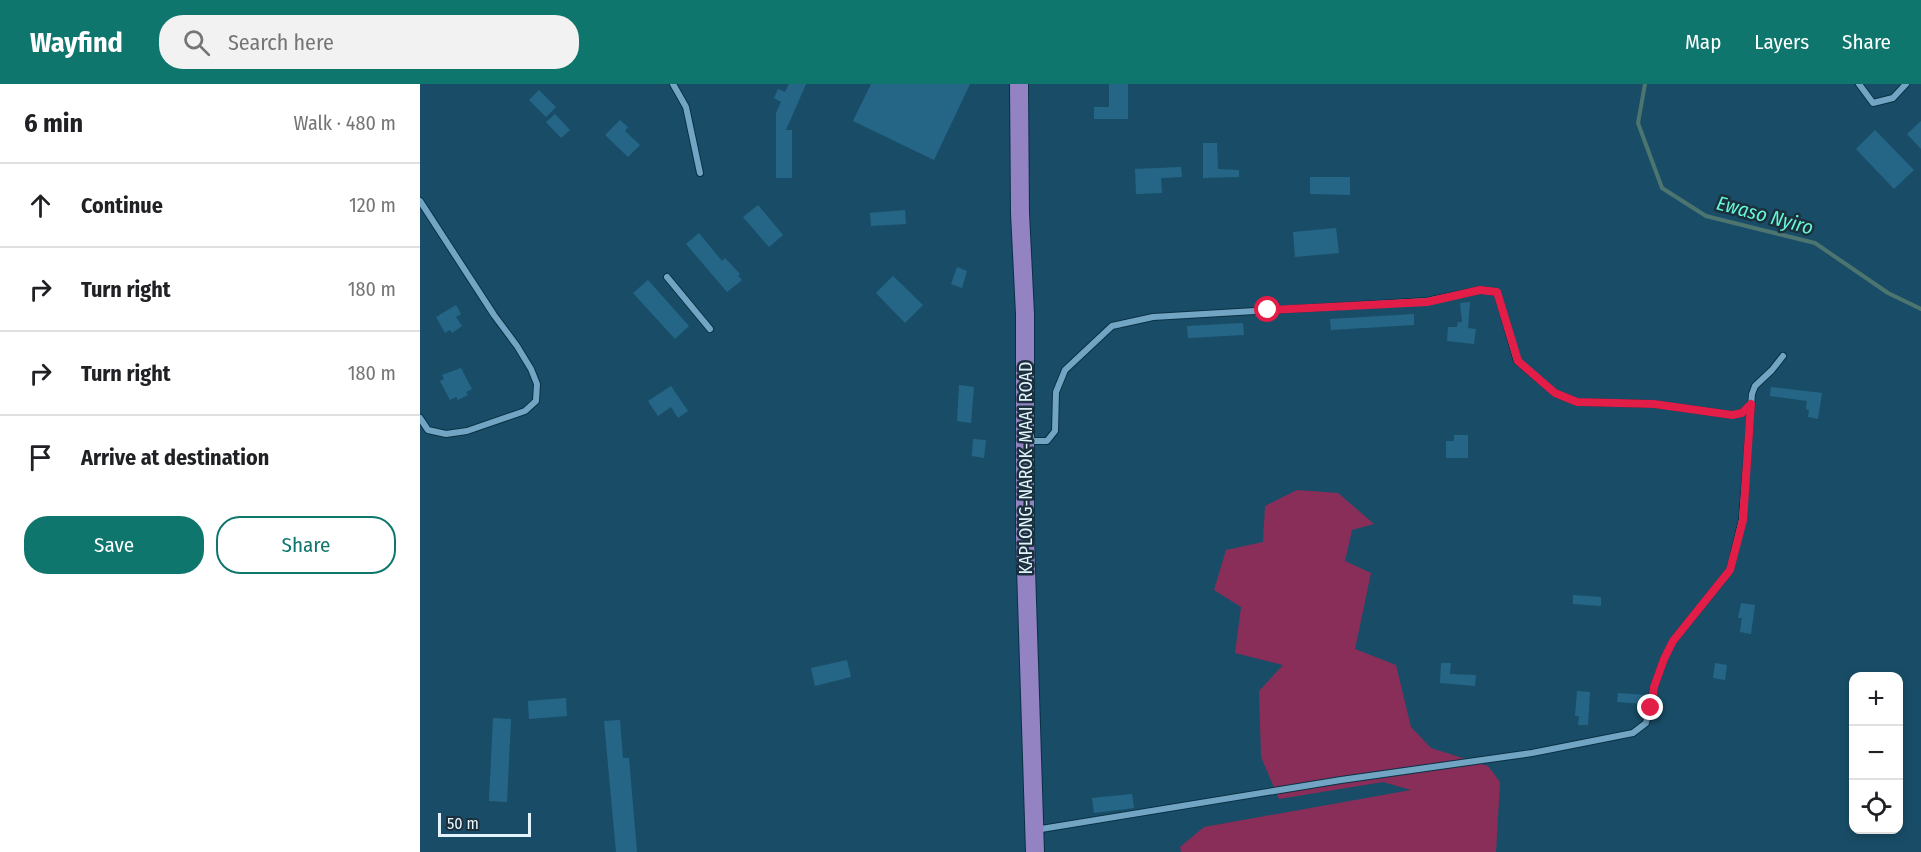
<!DOCTYPE html>
<html lang="en">
<head>
<meta charset="utf-8">
<style>
  body { margin:0; font-family:"Fira Sans Condensed",sans-serif; background:#f2f2f2; color:#202124 }
  .controls { position:absolute; right:18px; bottom:18px; display:grid; overflow:hidden; border-radius:12px; box-shadow:0 3px 9px #0003 }
  .controls button { width:54px; height:54px; display:grid; place-items:center; padding:0; border:0; border-bottom:2px solid #e0e0e0; background:#fff; color:#202124; font:30px sans-serif }
  .scale { position:absolute; left:18px; bottom:15px; width:93px; box-sizing:border-box; padding-left:6px; border:3px solid #e4f4fd; border-top:0; font-size:16px; line-height:21px; white-space:nowrap; color:#e4f4fd; -webkit-text-stroke:4px #1b303c; paint-order:stroke }
  .stop { position:absolute; width:18px; height:18px; margin:-14px; border:4px solid #e11d48; border-radius:50%; background:#fff }
  .stop.end { background:#e11d48; border-color:#fff; box-shadow:0 2px 6px #0008 }
  .list { margin:0; padding:0; list-style:none }
  h2 { display:flex; justify-content:space-between; align-items:center; height:78px; margin:0; padding:0 24px; font-size:26px }
  h2 small { font-size:20px; font-weight:400; color:#757577 }
  .list li { display:grid; grid-template-columns:39px 1fr auto; gap:18px; align-items:center; box-sizing:border-box; height:84px; padding:0 24px; border-top:2px solid #e0e0e0 }
  .list b { display:block; font-size:22px; white-space:nowrap }
  .list em { font-size:20px; font-style:normal; color:#757577 }
  .actions { display:flex; gap:12px; padding:18px 24px }
  .actions a { flex:1; padding:14px 0; border:2px solid #0f766e; border-radius:24px; text-align:center; font-size:21px; color:#0f766e }
  .actions .main { background:#0f766e; color:#fff }
  .icon { flex:none; width:33px; height:33px; fill:none; stroke:currentColor; stroke-width:2; stroke-linecap:round; stroke-linejoin:round }
  .map { position:relative; flex:none; width:1501px; height:768px; overflow:hidden }
  header { display:flex; align-items:center; gap:36px; box-sizing:border-box; height:84px; padding:0 30px; background:#0f766e; color:#fff }
  header strong { font-size:28px }
  nav { display:flex; gap:33px; margin-inline-start:auto; font-size:21px }
  .search { width:420px; height:54px; background:#f2f2f2; display:flex; align-items:center; gap:15px; box-sizing:border-box; padding:0 21px; border-radius:24px; color:#757577; font-size:22px }
  main { display:flex }
  aside { flex:1; background:#fff }
  .map>svg:first-child { display:block }
  .green { fill:#892e58 }
  .lines { fill:none; stroke-linecap:round; stroke-linejoin:round }
  .stream { stroke:#4c7570; stroke-width:4 }
  .building { fill:#256687 }
  .street-casing { stroke:#093145; stroke-width:8 }
  .highway-casing { stroke:#093145; stroke-width:20 }
  .street { stroke:#72a5c3; stroke-width:6 }
  .highway { stroke:#9383c3; stroke-width:18 }
  .route { stroke:#e11d48; stroke-width:8 }
  .labels { text-anchor:middle; dominant-baseline:central; stroke-width:5; stroke-linejoin:round; paint-order:stroke }
  .street-label { font-size:18px; fill:#e4f4fd; stroke:#1b303c }
  .water-label { font-size:20px; font-style:italic; fill:#66f8d6; stroke:#1b303c }
</style>
</head>
<body>
<header>
<strong>Wayfind</strong>
<div class="search"><svg class="icon" aria-label="search" viewBox="0 0 24 24"><circle cx="10" cy="10" r="6"/><path d="M15 15l6 6"/></svg>Search here</div>
<nav><a>Map</a><a>Layers</a><a>Share</a></nav>
</header>
<main>
<aside>
<h2>6 min<small>Walk · 480 m</small></h2>
<ul class="list">
<li><svg class="icon" aria-label="ahead" viewBox="0 0 24 24"><path d="M12 20V5M6 11l6-6 6 6"/></svg><div><b>Continue</b></div><em>120 m</em></li>
<li><svg class="icon" aria-label="right" viewBox="0 0 24 24"><path d="M7 20v-9h11M14 6l5 5-5 5"/></svg><div><b>Turn right</b></div><em>180 m</em></li>
<li><svg class="icon" aria-label="right" viewBox="0 0 24 24"><path d="M7 20v-9h11M14 6l5 5-5 5"/></svg><div><b>Turn right</b></div><em>180 m</em></li>
<li><svg class="icon" aria-label="arrive" viewBox="0 0 24 24"><path d="M6 21V4h12l-3 4 3 4H6"/></svg><div><b>Arrive at destination</b></div></li>
</ul>
<div class="actions"><a class="main">Save</a><a>Share</a></div>
</aside>
<div class="map">
<svg width="1501" height="768" viewBox="0 0 1501 768">
  <rect width="100%" height="100%" fill="#194d67"/>
  <path class="green" d="M877,406L918,409L954,440L932,446L925,477L951,489L935,565L976,581L991,643L1011,664L1068,682L1080,698L1076,768H761L760,763L784,743L991,706L963,698L859,715L841,673L839,607L863,581L815,569L821,523L794,506L806,466L843,458L845,422Z"/>
  <g class="lines">
    <path class="stream" d="M1225,0L1218,39L1242,104L1286,132L1395,159L1468,209L1501,225"/>
  </g>
  <path class="building" d="M369,0H386L366,46H372V94H356V29L361,18L354,14L358,5L365,8Z
    M451,0H550L514,76L433,37Z
    M689,0H708V35H674V23H689Z
    M119,6L136,23L126,33L109,16Z
    M135,30L150,46L141,54L126,38Z
    M200,36L208,43L205,47L220,61L208,73L185,51Z
    M1501,37V65L1487,50Z
    M1455,46L1494,86L1474,105L1436,65Z
    M783,59H797L798,85L819,86V93L783,94Z
    M761,83L762,93L741,94L742,109L716,110L715,85Z
    M890,93H930V111L890,110Z
    M338,121L363,151L349,163L323,133Z
    M485,126L486,140L451,142L450,129Z
    M916,144L919,169L875,173L873,148Z
    M279,149L302,177L305,174L320,190L318,192L322,196L307,208L266,160Z
    M537,183L547,187L542,204L531,200Z
    M473,192L503,221L485,239L456,209Z
    M228,196L269,242L255,255L213,209Z
    M1050,218L1048,244L1056,245L1054,260L1027,257L1028,243H1037L1038,238H1042L1040,219Z
    M36,221L41,230L36,233L42,242L32,249L30,246L25,249L16,233Z
    M994,230V241L911,246L910,235Z
    M823,239L824,251L768,254L767,242Z
    M41,284L52,305L46,308L48,311L38,316L36,313L30,316L20,297L24,295L22,291Z
    M539,301L554,303L551,339L537,337Z
    M251,302L268,327L258,334L251,323L238,332L228,317Z
    M1351,303L1402,309L1398,335L1388,333L1389,326L1386,325L1387,317L1350,312Z
    M1034,351H1048V374H1026V357H1034Z
    M553,355L566,356L564,374L552,372Z
    M1153,511L1181,513V522L1153,520Z
    M1321,519L1335,521L1331,550L1320,548L1322,534H1318Z
    M427,576L431,593L395,602L391,584Z
    M1021,579H1031L1030,590L1056,591L1055,602L1020,599Z
    M1295,579L1307,581L1305,596L1293,594Z
    M1157,607L1170,608L1168,641H1158L1159,632H1155Z
    M1198,609L1227,611L1225,620L1197,618Z
    M146,614L147,632L109,635L108,617Z
    M73,634L91,635L87,718L69,717Z
    M200,636L203,674H209L217,768H196L184,637Z
    M712,710L714,724L674,729L672,714Z"/>
  <g class="lines">
    <g class="street-casing">
      <path id="street" d="M253,0L266,23L280,89
        M1439,0L1453,19L1473,14L1486,0
        M0,117L74,231L97,262L111,285L117,300L116,317L105,327L47,347L26,350L8,346L0,334
        M247,193L290,245
        M607,357H627L635,347L636,308L645,286L692,242L733,233L1007,217L1060,206L1077,208L1097,277L1135,309L1157,318L1234,320L1312,331L1322,329L1331,320
        M615,746L921,696L1112,669L1213,649L1226,639L1234,603L1244,575L1253,557L1310,486L1322,436L1332,310L1335,302L1352,286L1363,272"/>
    </g>
    <g class="highway-casing">
      <path id="highway" d="M599,0L600,129L605,230V453L615,768"/>
    </g>
    <use href="#street" class="street"/>
    <use href="#highway" class="highway"/>
  </g>
  <g class="lines">
    <path class="route" d="M848,226L1007,218L1060,206L1077,208L1098,277L1135,309L1157,318L1234,320L1312,331L1322,329L1331,320L1323,436L1310,486L1253,557L1244,575L1234,603L1231,624"/>
  </g>
  <g class="labels">
    <g class="street-label">
      <text transform="translate(606 384) rotate(-90)">KAPLONG-NAROK-MAAI ROAD</text>
    </g>
    <g class="water-label">
      <text transform="translate(1345 131) rotate(15)">Ewaso Nyiro</text>
    </g>
  </g>
</svg>
<div class="controls">
<button>+</button>
<button>−</button>
<button><svg class="icon" aria-label="locate" viewBox="0 0 24 24"><circle cx="12" cy="12" r="6"/><path d="M12 2v4M12 18v4M2 12h4M18 12h4"/></svg></button>
</div>
<div class="scale">50 m</div>
<div class="stop" style="left:848px;top:226px"></div>
<div class="stop end" style="left:1231px;top:624px"></div>
</div>
</main>
</body>
</html>
